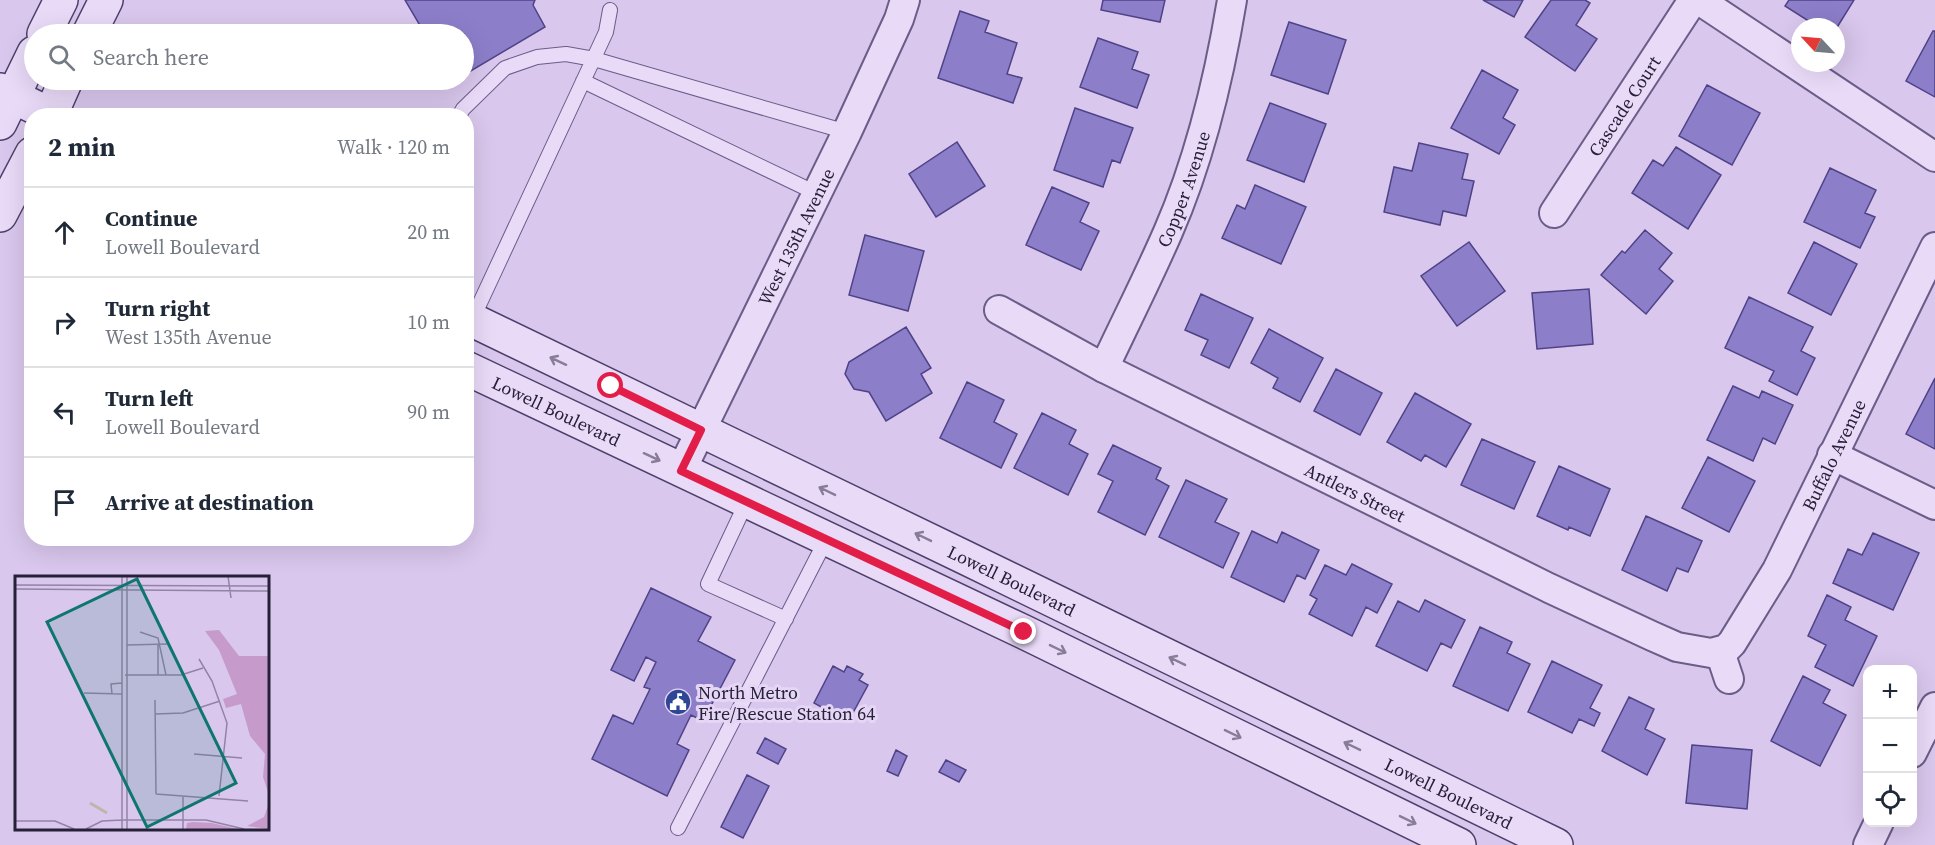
<!DOCTYPE html>
<html lang="en">
<head>
<meta charset="utf-8">
<style>
  body { margin:0; font-family:"Source Serif 4",serif; background:#f6f6f7; color:#1f2937 }
  .controls { position:absolute; right:18px; bottom:18px; display:grid; overflow:hidden; border-radius:12px; box-shadow:0 6px 24px #0002 }
  .controls button { width:54px; height:54px; display:grid; place-items:center; padding:0; border:0; border-bottom:2px solid #e0e1e3; background:#fff; color:#1f2937; font:30px sans-serif }
  .compass { position:absolute; left:1791px; top:18px; width:54px; height:54px; border-radius:50%; background:#fff; box-shadow:0 6px 24px #0002; rotate:296deg }
  .stop { position:absolute; width:18px; height:18px; margin:-14px; border:4px solid #e11d48; border-radius:50%; background:#fff }
  .stop.end { background:#e11d48; border-color:#fff; box-shadow:0 2px 6px #0008 }
  .list { margin:0; padding:0; list-style:none }
  h2 { display:flex; justify-content:space-between; align-items:center; height:78px; margin:0; padding:0 24px; font-size:26px }
  h2 small { font-size:20px; font-weight:400; color:#747a83 }
  .list li { display:grid; grid-template-columns:39px 1fr auto; gap:18px; align-items:center; box-sizing:border-box; height:90px; padding:0 24px; border-top:2px solid #e0e1e3 }
  .list b { display:block; font-size:22px; white-space:nowrap }
  .list p { margin:0; font-size:20px; white-space:nowrap; color:#747a83 }
  .list em { font-size:20px; font-style:normal; color:#747a83 }
  .icon { flex:none; width:33px; height:33px; fill:none; stroke:currentColor; stroke-width:2; stroke-linecap:round; stroke-linejoin:round }
  .map { position:relative; flex:none; width:1935px; height:845px; overflow:hidden }
  .search { position:absolute; background:#fff; box-shadow:0 6px 24px #0002; left:24px; top:24px; width:450px; height:66px; display:flex; align-items:center; gap:15px; box-sizing:border-box; padding:0 21px; border-radius:33px; color:#747a83; font-size:22px }
  .panel { position:absolute; background:#fff; box-shadow:0 6px 24px #0002; left:24px; top:108px; width:450px; height:438px; border-radius:24px }
  .map>svg:first-child { display:block }
  .building { fill:#8d7eca; stroke:#4f4387; stroke-width:1.5 }
  .lines { fill:none; stroke-linecap:round; stroke-linejoin:round }
  .lane-casing { stroke:#6a5d88; stroke-width:16 }
  .street-casing { stroke:#6a5d88; stroke-width:32 }
  .secondary-casing { stroke:#4c406a; stroke-width:36 }
  .lane { stroke:#e9daf8; stroke-width:14 }
  .street { stroke:#e9daf8; stroke-width:28 }
  .secondary { stroke:#e9daf8; stroke-width:33 }
  .oneway { stroke:#887d98 }
  .route { stroke:#e11d48; stroke-width:8 }
  .labels { text-anchor:middle; dominant-baseline:central; stroke-width:6; stroke-linejoin:round; paint-order:stroke }
  .street-label { font-size:18px; fill:#272039; stroke:#e5d6f5 }
  .poi-label { font-size:18px; fill:#272039; stroke:#e5d6f5; text-anchor:start }
  .inset-river { fill:none; stroke:#c1b4a8; stroke-width:3 }
  .inset-road { fill:none; stroke:#9284a5; stroke-width:1.5 }
  .view { fill:#0f766e; fill-opacity:0.15; stroke:#0f766e; stroke-width:3 }
  .inset-edge { fill:none; stroke:#272039; stroke-width:3 }
</style>
</head>
<body>
<div class="map">
<svg width="1935" height="845" viewBox="0 0 1935 845">
  <rect width="100%" height="100%" fill="#d9c7ed"/>
  <path class="building" d="M405,0H535L533,5L545,27L464,75V34H425Z
    M1103,0H1165L1160,22L1101,10Z
    M1483,0H1523L1514,17Z
    M1551,0H1585L1590,3L1576,25L1597,39L1575,71L1525,37Z
    M1789,0H1854L1836,29V27H1818L1785,6Z
    M960,11L989,21L985,32L1017,43L1007,74L1022,78L1013,103L938,78Z
    M1289,22L1346,40L1328,94L1271,75Z
    M1933,31H1935V97L1906,81Z
    M1098,38L1138,52L1132,69L1149,75L1137,108L1080,87Z
    M1482,70L1518,90L1503,118L1515,125L1499,154L1451,128Z
    M1707,85L1760,113L1732,165L1679,136Z
    M1270,103L1326,124L1304,182L1247,160Z
    M1075,108L1133,128L1120,163L1112,160L1103,187L1054,170Z
    M957,142L985,186L936,217L909,174Z
    M1419,143L1468,154L1462,179L1474,181L1466,216L1443,211L1440,225L1384,212L1394,167L1412,171Z
    M1676,147L1721,175L1688,229L1632,193L1653,160L1663,166Z
    M1830,168L1876,190L1865,213L1875,217L1860,248L1804,222Z
    M1255,185L1306,207L1281,264L1222,238L1237,205L1245,209Z
    M1052,187L1089,203L1080,222L1099,231L1081,270L1026,245Z
    M1645,230L1672,253L1659,269L1673,281L1646,314L1601,275L1622,251L1625,253Z
    M865,235L924,251L908,311L849,295Z
    M1469,242L1505,291L1457,326L1421,276Z
    M1814,242L1857,264L1831,315L1788,293Z
    M1589,289L1593,344L1537,349L1532,293Z
    M1201,294L1253,318L1229,368L1201,355L1208,340L1185,330Z
    M1749,297L1813,327L1801,351L1815,358L1797,395L1769,381L1774,371L1725,348Z
    M906,327L931,368L921,374L932,393L886,421L869,392L854,389L845,374L849,362Z
    M1269,329L1323,358L1300,402L1273,388L1278,378L1251,363Z
    M1336,369L1382,393L1360,435L1314,411Z
    M1935,378V449L1906,434Z
    M967,382L1004,400L994,422L1017,434L1001,468L940,438Z
    M1733,386L1759,398L1762,391L1793,405L1775,444L1763,438L1753,461L1707,440Z
    M1415,393L1471,424L1446,467L1425,455L1421,461L1387,442Z
    M1042,413L1076,430L1069,444L1088,454L1068,495L1014,468Z
    M1482,439L1535,462L1514,509L1461,485Z
    M1113,445L1161,468L1156,479L1169,486L1145,535L1098,512L1113,481L1098,474Z
    M1708,457L1755,481L1729,532L1682,508Z
    M1559,466L1610,489L1590,536L1569,527L1568,530L1537,516Z
    M1186,480L1227,499L1215,522L1239,533L1223,568L1159,537Z
    M1646,516L1702,541L1688,572L1677,568L1667,591L1622,570Z
    M1252,531L1277,543L1282,532L1319,550L1305,579L1297,575L1284,602L1231,577Z
    M1873,533L1919,553L1893,610L1833,583L1848,549L1862,555Z
    M1352,564L1392,584L1377,613L1366,607L1352,636L1309,614L1317,599L1310,595L1325,565L1346,575Z
    M651,588L711,617L698,641L735,660L703,721L691,715L677,744L689,750L667,796L592,759L613,715L633,724L650,689L644,687L656,662L646,657L634,681L611,670Z
    M1827,595L1851,607L1845,620L1877,636L1853,686L1815,667L1826,645L1808,636Z
    M1425,600L1465,620L1451,648L1441,643L1427,671L1376,646L1398,601L1419,612Z
    M1480,627L1512,642L1507,653L1530,664L1508,711L1453,686Z
    M1552,661L1602,685L1590,708L1600,713L1594,726L1579,719L1572,733L1528,712Z
    M833,666L844,672L847,666L863,674L859,680L868,685L848,722L814,703Z
    M1803,676L1830,690L1823,703L1846,715L1820,766L1771,741Z
    M1629,697L1654,709L1645,729L1665,739L1647,775L1602,751Z
    M765,738L786,749L778,764L757,753Z
    M1692,745L1752,750L1747,809L1686,803Z
    M896,750L907,756L898,776L887,771Z
    M946,760L966,770L959,782L939,772Z
    M747,775L769,786L743,838L721,827Z"/>
  <g class="lines">
    <g class="lane-casing">
      <path id="lane" d="M583,81L816,193
        M459,116L463,109L505,68L537,57L566,54L594,59L847,132
        M472,320L606,32L610,10
        M747,501L708,584L786,619
        M678,828L827,538"/>
    </g>
    <g class="street-casing">
      <g id="street">
        <path d="M1699,0L1935,157"/>
        <path id="s1" d="M1554,213L1693,0"/>
        <path id="s2" d="M999,310L1104,368L1549,588L1652,636L1677,647L1711,653L1726,649L1732,643L1777,570L1935,247"/>
        <path id="s3" d="M1104,368C1125,323 1148,278 1168,232C1200,159 1219,79 1232,0"/>
        <path d="M1832,455L1935,505"/>
        <path id="s4" d="M681,471L847,132L899,19L905,0"/>
        <path d="M1720,652L1729,679"/>
        <path d="M1912,753L1935,707"/>
        <path d="M1868,845L1879,822"/>
      </g>
    </g>
    <g class="secondary-casing">
      <g id="secondary">
        <path d="M44,34L61,0"/>
        <path d="M89,34L106,0"/>
        <path d="M0,90L53,116"/>
        <path d="M50,116L66,80"/>
        <path d="M0,123L34,53"/>
        <path d="M0,215L32,154"/>
        <path id="s5" d="M466,317L966,558L1556,845"/>
        <path id="s6" d="M466,368L1024,632L1459,845"/>
      </g>
    </g>
    <use href="#lane" class="lane"/>
    <use href="#street" class="street"/>
    <use href="#secondary" class="secondary"/>
  </g>
  <defs><path id="oneway-shaft" d="M-6 0H5M1.5-3L5.5 0L1.5 3" fill="none" stroke-width="1.6" stroke-linecap="round" stroke-linejoin="round" transform="scale(1.5)"/></defs>
  <g class="oneway">
    <use href="#oneway-shaft" transform="translate(558 361) rotate(-155)"/>
    <use href="#oneway-shaft" transform="translate(652 457) rotate(25)"/>
    <use href="#oneway-shaft" transform="translate(827 491) rotate(-154)"/>
    <use href="#oneway-shaft" transform="translate(923 537) rotate(-154)"/>
    <use href="#oneway-shaft" transform="translate(1058 649) rotate(26)"/>
    <use href="#oneway-shaft" transform="translate(1177 661) rotate(-154)"/>
    <use href="#oneway-shaft" transform="translate(1233 734) rotate(26)"/>
    <use href="#oneway-shaft" transform="translate(1352 746) rotate(-154)"/>
    <use href="#oneway-shaft" transform="translate(1408 820) rotate(26)"/>
  </g>
  <g class="lines">
    <path class="route" d="M611,386L701,430L681,471L1024,632"/>
  </g>
  <defs>
    <g id="civic-disc" transform="scale(1.35)"><circle r="9.5" fill="#2f4695" stroke="#e5d6f5"/><path d="M-.6-6.5H3V-4.5H.6V-3L4-1V1h2V6H-6V1h2V-1L-.6-3ZM-1.2 2.5V6h2.4V2.5Z" fill="#fff"/></g>
  </defs>
  <g fill-rule="evenodd">
    <use href="#civic-disc" x="678" y="702"/>
  </g>
  <g class="labels">
    <g class="street-label">
      <text stroke="none"><textPath href="#s1" startOffset="128">Cascade Court</textPath></text>
      <text stroke="none"><textPath href="#s3" startOffset="196">Copper Avenue</textPath></text>
      <text stroke="none"><textPath href="#s4" startOffset="261">West 135th Avenue</textPath></text>
      <text stroke="none"><textPath href="#s6" startOffset="100">Lowell Boulevard</textPath></text>
      <text stroke="none"><textPath href="#s2" startOffset="1030">Buffalo Avenue</textPath></text>
      <text stroke="none"><textPath href="#s2" startOffset="400">Antlers Street</textPath></text>
      <text stroke="none"><textPath href="#s5" startOffset="606">Lowell Boulevard</textPath></text>
      <text stroke="none"><textPath href="#s5" startOffset="1092">Lowell Boulevard</textPath></text>
    </g>
    <g class="poi-label">
      <text x="698" y="692">North Metro<tspan x="698" dy="21">Fire/Rescue Station 64</tspan></text>
    </g>
  </g>
  <g transform="translate(15 576)">
    <rect width="254" height="254" fill="#d9c7ed"/>
    <path d="M204,54L224,80H253V216L248,201L250,178L235,160L226,128L211,132L208,123L222,118L204,74L190,55ZM253,230V253L232,250L249,241ZM178,246L197,247L223,253H171L172,247Z" fill="#c69bcb"/>
    <path class="inset-river" d="M75,227L92,237"/>
    <path class="inset-road" d="M107,0V253M112,0V253M213,0L216,22M0,9L254,10M0,13L254,15M125,56L143,62L151,99M143,68V99M112,69L152,68M184,83L197,105L212,147L204,220M110,99H166L188,92M69,117L107,118M97,118L96,108L107,107M140,124L141,218M140,138L168,137L205,125M179,178L227,182M141,218L233,225M168,220V253M0,245H40L59,253M71,253L87,245L107,244H191L229,253"/>
    <path class="view" d="M122,3L221,207L132,251L32,46Z"/>
    <rect width="254" height="254" class="inset-edge"/>
  </g>
</svg>
<div class="controls">
<button>+</button>
<button>−</button>
<button><svg class="icon" aria-label="locate" viewBox="0 0 24 24"><circle cx="12" cy="12" r="6"/><path d="M12 2v4M12 18v4M2 12h4M18 12h4"/></svg></button>
</div>
<svg class="compass" viewBox="-18 -18 36 36"><path d="M0-13l5 13h-10z" fill="#e53935"/><path d="M0 13l5-13h-10z" fill="#747a83"/></svg>
<div class="stop" style="left:611px;top:386px"></div>
<div class="stop end" style="left:1024px;top:632px"></div>
<div class="search"><svg class="icon" aria-label="search" viewBox="0 0 24 24"><circle cx="10" cy="10" r="6"/><path d="M15 15l6 6"/></svg>Search here</div>
<section class="panel">
<h2>2 min<small>Walk · 120 m</small></h2>
<ul class="list">
<li><svg class="icon" aria-label="ahead" viewBox="0 0 24 24"><path d="M12 20V5M6 11l6-6 6 6"/></svg><div><b>Continue</b><p>Lowell Boulevard</p></div><em>20 m</em></li>
<li><svg class="icon" aria-label="right" viewBox="0 0 24 24"><path d="M7 20v-9h11M14 6l5 5-5 5"/></svg><div><b>Turn right</b><p>West 135th Avenue</p></div><em>10 m</em></li>
<li><svg class="icon" aria-label="left" viewBox="0 0 24 24"><path d="M17 20v-9H6M10 6l-5 5 5 5"/></svg><div><b>Turn left</b><p>Lowell Boulevard</p></div><em>90 m</em></li>
<li><svg class="icon" aria-label="arrive" viewBox="0 0 24 24"><path d="M6 21V4h12l-3 4 3 4H6"/></svg><div><b>Arrive at destination</b></div></li>
</ul>
</section>
</div>
</body>
</html>
